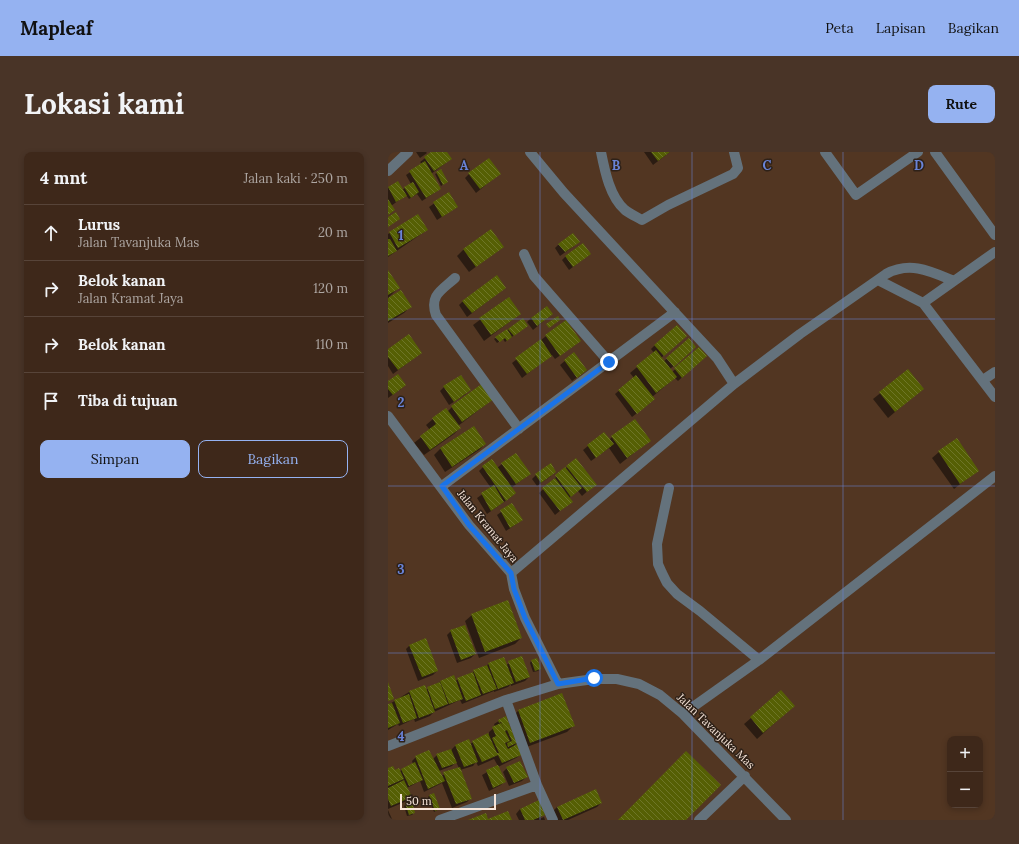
<!DOCTYPE html>
<html lang="id">
<head>
<meta charset="utf-8">
<style>
  body { margin:0; font-family:Lora,serif; background:#493427; color:#f1f3f6 }
  .controls { position:absolute; right:12px; bottom:12px; display:grid; overflow:hidden; border-radius:8px; box-shadow:0 2px 6px #0003 }
  .controls button { width:36px; height:36px; display:grid; place-items:center; padding:0; border:0; border-bottom:1px solid #574439; background:#3e281a; color:#f1f3f6; font:20px sans-serif }
  .scale { position:absolute; left:12px; bottom:10px; width:96px; box-sizing:border-box; padding-left:4px; border:2px solid #f7e5d9; border-top:0; font-size:11px; line-height:14px; white-space:nowrap; color:#f7e5d9; -webkit-text-stroke:3px #2e2118; paint-order:stroke }
  .stop { position:absolute; width:12px; height:12px; margin:-9px; border:3px solid #1a73e8; border-radius:50%; background:#fff }
  .stop.end { background:#1a73e8; border-color:#fff; box-shadow:0 1px 4px #0008 }
  .list { margin:0; padding:0; list-style:none }
  h2 { display:flex; justify-content:space-between; align-items:center; height:52px; margin:0; padding:0 16px; font-size:17px }
  h2 small { font-size:13px; font-weight:400; color:#ada6a2 }
  .list li { display:grid; grid-template-columns:26px 1fr auto; gap:12px; align-items:center; box-sizing:border-box; height:56px; padding:0 16px; border-top:1px solid #574439 }
  .list b { display:block; font-size:15px; white-space:nowrap }
  .list p { margin:0; font-size:13px; white-space:nowrap; color:#ada6a2 }
  .list em { font-size:13px; font-style:normal; color:#ada6a2 }
  .actions { display:flex; gap:8px; padding:12px 16px }
  .actions a { flex:1; padding:9px 0; border:1px solid #95b2f1; border-radius:8px; text-align:center; font-size:14px; color:#95b2f1 }
  .actions .main { background:#95b2f1; color:#111 }
  .icon { flex:none; width:22px; height:22px; fill:none; stroke:currentColor; stroke-width:2; stroke-linecap:round; stroke-linejoin:round }
  .map { position:relative; flex:none; width:607px; height:668px; overflow:hidden; border-radius:8px }
  header { display:flex; align-items:center; gap:24px; box-sizing:border-box; height:56px; padding:0 20px; background:#95b2f1; color:#111 }
  header strong { font-size:19px }
  nav { display:flex; gap:22px; margin-inline-start:auto; font-size:14px }
  .intro { display:flex; align-items:center; justify-content:space-between; box-sizing:border-box; height:96px; padding:0 24px }
  h1 { margin:0; font-size:28px }
  .button { padding:10px 18px; border-radius:8px; background:#95b2f1; color:#111; font-size:14px; font-weight:700 }
  main { display:flex; gap:24px; padding:0 24px }
  aside { flex:1; background:#3e281a; border-radius:8px; box-shadow:0 2px 6px #0003 }
  .map>svg:first-child { display:block }
  .shadow { fill:#0007; fill-rule:evenodd }
  .building { fill:url(#building-back-hatch) }
  .lines { fill:none; stroke-linecap:round; stroke-linejoin:round }
  .minor { stroke:#64727c; stroke-width:10 }
  .route { stroke:#1a73e8; stroke-width:5 }
  .grid { fill:none; stroke:#6983d8; stroke-width:1; stroke-opacity:0.55 }
  .labels { text-anchor:middle; dominant-baseline:central; stroke-width:3; stroke-linejoin:round; paint-order:stroke }
  .street-label { font-size:11px; fill:#f7e5d9; stroke:#2e2118 }
  .grid-label { font-size:13px; text-anchor:middle; font-weight:bold; fill:#6983d8; stroke:#2e2118; stroke-width:3; stroke-linejoin:round; paint-order:stroke }
</style>
</head>
<body>
<header>
<strong>Mapleaf</strong>
<nav><a>Peta</a><a>Lapisan</a><a>Bagikan</a></nav>
</header>
<div class="intro"><h1>Lokasi kami</h1><a class="button">Rute</a></div>
<main>
<aside>
<h2>4 mnt<small>Jalan kaki · 250 m</small></h2>
<ul class="list">
<li><svg class="icon" aria-label="ahead" viewBox="0 0 24 24"><path d="M12 20V5M6 11l6-6 6 6"/></svg><div><b>Lurus</b><p>Jalan Tavanjuka Mas</p></div><em>20 m</em></li>
<li><svg class="icon" aria-label="right" viewBox="0 0 24 24"><path d="M7 20v-9h11M14 6l5 5-5 5"/></svg><div><b>Belok kanan</b><p>Jalan Kramat Jaya</p></div><em>120 m</em></li>
<li><svg class="icon" aria-label="right" viewBox="0 0 24 24"><path d="M7 20v-9h11M14 6l5 5-5 5"/></svg><div><b>Belok kanan</b></div><em>110 m</em></li>
<li><svg class="icon" aria-label="arrive" viewBox="0 0 24 24"><path d="M6 21V4h12l-3 4 3 4H6"/></svg><div><b>Tiba di tujuan</b></div></li>
</ul>
<div class="actions"><a class="main">Simpan</a><a>Bagikan</a></div>
</aside>
<div class="map">
<svg width="607" height="668" viewBox="0 0 607 668">
  <defs>
    <pattern id="building-back-hatch" width="6" height="6" patternUnits="userSpaceOnUse"><rect width="6" height="6" fill="#555f04"/><path d="M-1 5l2 2M0 0l6 6M5-1l2 2" fill="none" stroke="#6e7628"/></pattern>
  </defs>
  <rect width="100%" height="100%" fill="#523622"/>
  <path class="shadow" d="M28,0H38L39,1L32,6Z
    M45,0H58L63,7L43,22L52,37L34,49L29,42L21,47L18,43L3,54L6,58L0,63V36L10,30L14,38L23,32L18,23L34,12L32,10Z
    M256,0H282L265,13Z
    M49,21L57,31L53,34L47,22Z
    M81,22H111L88,41L77,26Z
    M61,41L69,55L49,68L41,55Z
    M30,64L39,78L0,105V82Z
    M171,92L186,94L172,104L167,96Z
    M114,95L81,120L69,104L76,97Z
    M202,102L181,118L174,108L178,104Z
    M0,119L10,136L1,145L22,155L16,161L0,171Z
    M117,136L79,165L71,153L75,149Z
    M121,146L132,162L96,189L85,173Z
    M164,162L145,178L139,170L143,166Z
    M177,169L187,193L167,207L164,203L134,226L124,211Z
    M137,175L117,190L115,187L109,191L106,187L121,177Z
    M301,187L303,199L282,217L284,220L311,196L313,208L290,229L287,226L264,245L262,251L244,265L227,242L246,226L242,221L266,201L263,197L267,193L293,188L273,206L276,209Z
    M0,198L33,201L5,222L0,214Z
    M186,201L194,222L184,229L172,213Z
    M520,219L534,237L500,266L485,247Z
    M0,230L13,237L0,246Z
    M56,235L78,242L61,253L52,239Z
    M105,247L70,274L72,276L66,282L36,303L26,291L42,278L38,273L45,267L59,260L64,255Z
    M86,275L97,292L91,298L57,320L46,303L52,297Z
    M216,281L221,288L224,285L261,289L232,312L221,296L203,309L195,298Z
    M551,300L590,318L566,337L544,306Z
    M114,312L142,322L123,336L127,341L123,345L99,362L89,346L103,336L91,319L95,315L109,316Z
    M179,315L203,336L194,344L190,339L181,346L179,353L167,363L151,341Z
    M148,323L163,324L149,334L144,327Z
    M124,352L134,368L118,379L109,363Z
    M84,463L133,486L127,492L91,506L77,469Z
    M63,479L87,502L83,506L69,511L59,483Z
    M22,493L49,519L45,523L30,529L18,497Z
    M134,505L141,525L137,529L123,534V532L120,535L106,540V539L74,552L72,548L46,560L42,564L27,570L26,567L11,574L10,572L0,578V553L21,540L38,538L53,529H67L101,512L118,513Z
    M143,509L152,517L150,519L145,520L142,511Z
    M393,540L399,560L369,587L356,572Z
    M173,542L185,574L179,580L136,596L124,565L130,559Z
    M117,565L127,588L130,590L125,595L134,601L130,605L110,615L117,629L113,633L101,639L94,623L110,614L106,607L90,614L88,610L85,614L72,618L83,646L79,650L64,656L54,631L36,640L32,629L19,636L23,645L19,649L0,657V617L12,619L25,612L24,609L28,605L44,608L49,603L63,598L67,594L82,592L101,582V580L107,575L106,572ZM68,610L71,616L53,624L51,619L64,614Z
    M119,616L138,625L134,629L121,634L115,620Z
    M42,643L51,657L46,660L40,645Z
    M213,651L209,655L180,668H169L165,659L169,655Z
    M18,652L26,661L24,663L19,664L16,654Z
    M132,657L156,662L151,667L156,665L157,668H131L128,662Z
    M0,658L4,667L3,668H0Z"/>
  <path class="building" d="M43,0H59L64,7L46,19L36,5Z
    M263,0H282L270,9Z
    M101,6L113,22L92,37L80,21Z
    M37,9L53,37L38,46L21,19Z
    M53,17L60,30L55,33L48,20Z
    M10,29L19,44L8,50L0,35Z
    M25,30L31,40L23,46L16,35Z
    M61,40L70,55L54,65L45,50Z
    M0,47L7,58L0,63Z
    M8,60L12,67L0,75V65Z
    M30,62L40,78L10,96L1,80Z
    M103,77L116,95L88,115L75,97Z
    M185,81L192,90L177,100L170,92Z
    M0,87H2L9,99L0,104Z
    M195,91L203,102L185,115L177,104Z
    M0,118L12,136L0,143Z
    M109,123L118,136L84,161L74,149Z
    M13,138L24,155L0,169V146Z
    M121,145L133,162L103,183L91,166Z
    M159,154L165,162L149,174L143,166Z
    M170,164L172,168L161,176L158,172Z
    M135,166L140,174L126,184L120,177Z
    M178,168L193,189L172,204L157,183Z
    M289,173L299,184L276,204L266,193Z
    M119,177L124,185L119,189L117,186L112,190L107,185Z
    M21,182L34,201L10,218L0,205V197Z
    M301,186L308,195L286,215L278,206Z
    M153,187L164,204L139,222L127,206Z
    M311,195L319,204L294,226L286,216Z
    M268,198L289,225L268,241L248,214Z
    M186,200L199,218L189,226L176,208Z
    M520,217L536,237L507,260L491,240Z
    M10,222L18,233L5,243L0,237V229Z
    M73,223L83,238L66,250L55,234Z
    M248,223L267,247L249,262L230,238Z
    M95,231L106,247L74,270L63,254Z
    M58,256L73,276L42,298L32,284L48,272L44,266Z
    M247,267L263,289L239,306L223,284Z
    M86,274L98,292L64,315L52,296Z
    M216,280L226,292L208,306L199,293Z
    M569,286L591,319L572,332L550,299Z
    M128,301L143,322L128,332L113,311Z
    M188,306L209,333L199,340L178,314Z
    M104,307L128,341L118,349L94,314Z
    M163,311L168,320L153,331L147,322Z
    M177,315L194,336L183,345L167,323Z
    M167,326L185,350L172,359L154,336Z
    M106,333L116,350L103,359L93,341Z
    M124,351L135,368L122,376L112,358Z
    M120,448L134,486L97,500L83,462Z
    M77,473L88,502L73,508L62,478Z
    M38,486L50,519L34,525L21,493Z
    M134,504L142,525L128,530L120,509Z
    M116,505L126,531L110,537L100,511Z
    M149,506L153,517L147,519L143,508Z
    M99,513L109,537L95,542L85,518Z
    M85,520L93,543L78,549L69,526Z
    M66,523L75,547L61,552L52,529Z
    M0,530L6,547L0,549Z
    M52,530L60,552L47,557L39,535Z
    M37,533L47,560L31,566L21,539Z
    M393,538L407,554L375,581L362,565Z
    M174,541L187,574L142,591L130,558Z
    M21,542L29,566L15,571L6,548Z
    M4,551L12,571L0,576V552Z
    M118,564L127,587L131,590L120,595L119,591L124,589L119,578L117,579L113,570L111,571L110,568Z
    M113,571L122,589L117,591L120,597L131,591L136,602L114,611L110,603L94,610L84,589L100,581L109,601H111L104,586L108,584L104,575Z
    M81,587L90,610L76,615L67,593Z
    M63,597L69,611L54,616L48,602Z
    M41,598L57,629L40,637L27,604Z
    M298,599L333,633L298,668H230Z
    M132,609L140,625L126,631L118,615Z
    M27,610L35,628L21,634L13,617Z
    M110,613L118,630L105,636L98,618Z
    M5,614L7,618L11,616L16,627L0,634V616Z
    M72,615L84,647L68,652L55,620Z
    M16,628L24,645L3,654L0,647V636Z
    M208,637L214,651L175,668L169,655Z
    M46,641L52,657L47,659L41,643Z
    M151,648L157,663L145,668H137L132,657Z
    M24,649L27,661L21,663L17,651Z
    M120,659L124,668H80L98,661L100,667Z"/>
  <g class="lines">
    <path class="minor" d="M142,0L176,41L329,206L346,232
      M213,0C217,20 222,45 237,58C242,62 249,65 254,68L280,53L345,22L350,16L346,0
      M437,0L468,43L530,0
      M547,0L607,83
      M0,19L20,0
      M136,102L146,124L221,210
      M67,126C54,138 41,143 48,163L131,277
      M490,128L535,151L607,245
      M535,151L566,129
      M595,228L607,220
      M0,264L81,373L123,421L126,437L137,466L170,532
      M54,334L287,160
      M281,336L269,392L270,412L274,421L279,431L289,442L312,459L371,508
      M123,421L346,232L412,182L498,122C522,109 542,119 566,129L607,100
      M118,548L149,633L165,668
      M295,562L371,508L607,324
      M0,594L118,548L170,532L206,527H229L251,532L272,543L295,562L398,668
      M52,668L149,633
      M311,668L357,624"/>
  </g>
  <g class="lines">
    <path class="route" d="M206,526L170,532L137,466L126,437L123,421L81,373L54,334L221,210"/>
  </g>
  <path class="grid" d="M152,0V668M304,0V668M455,0V668M0,167H607M0,334H607M0,501H607"/>
  <g class="labels">
    <g class="street-label">
      <text transform="translate(100 374) rotate(51)">Jalan Kramat Jaya</text>
      <text transform="translate(328 579) rotate(44)">Jalan Tavanjuka Mas</text>
    </g>
  </g>
  <g class="grid-label">
    <text x="76" y="18">A</text>
    <text x="228" y="18">B</text>
    <text x="379" y="18">C</text>
    <text x="531" y="18">D</text>
    <text x="13" y="88">1</text>
    <text x="13" y="255">2</text>
    <text x="13" y="422">3</text>
    <text x="13" y="589">4</text>
  </g>
</svg>
<div class="controls">
<button>+</button>
<button>−</button>
</div>
<div class="scale">50 m</div>
<div class="stop" style="left:206px;top:526px"></div>
<div class="stop end" style="left:221px;top:210px"></div>
</div>
</main>
</body>
</html>
